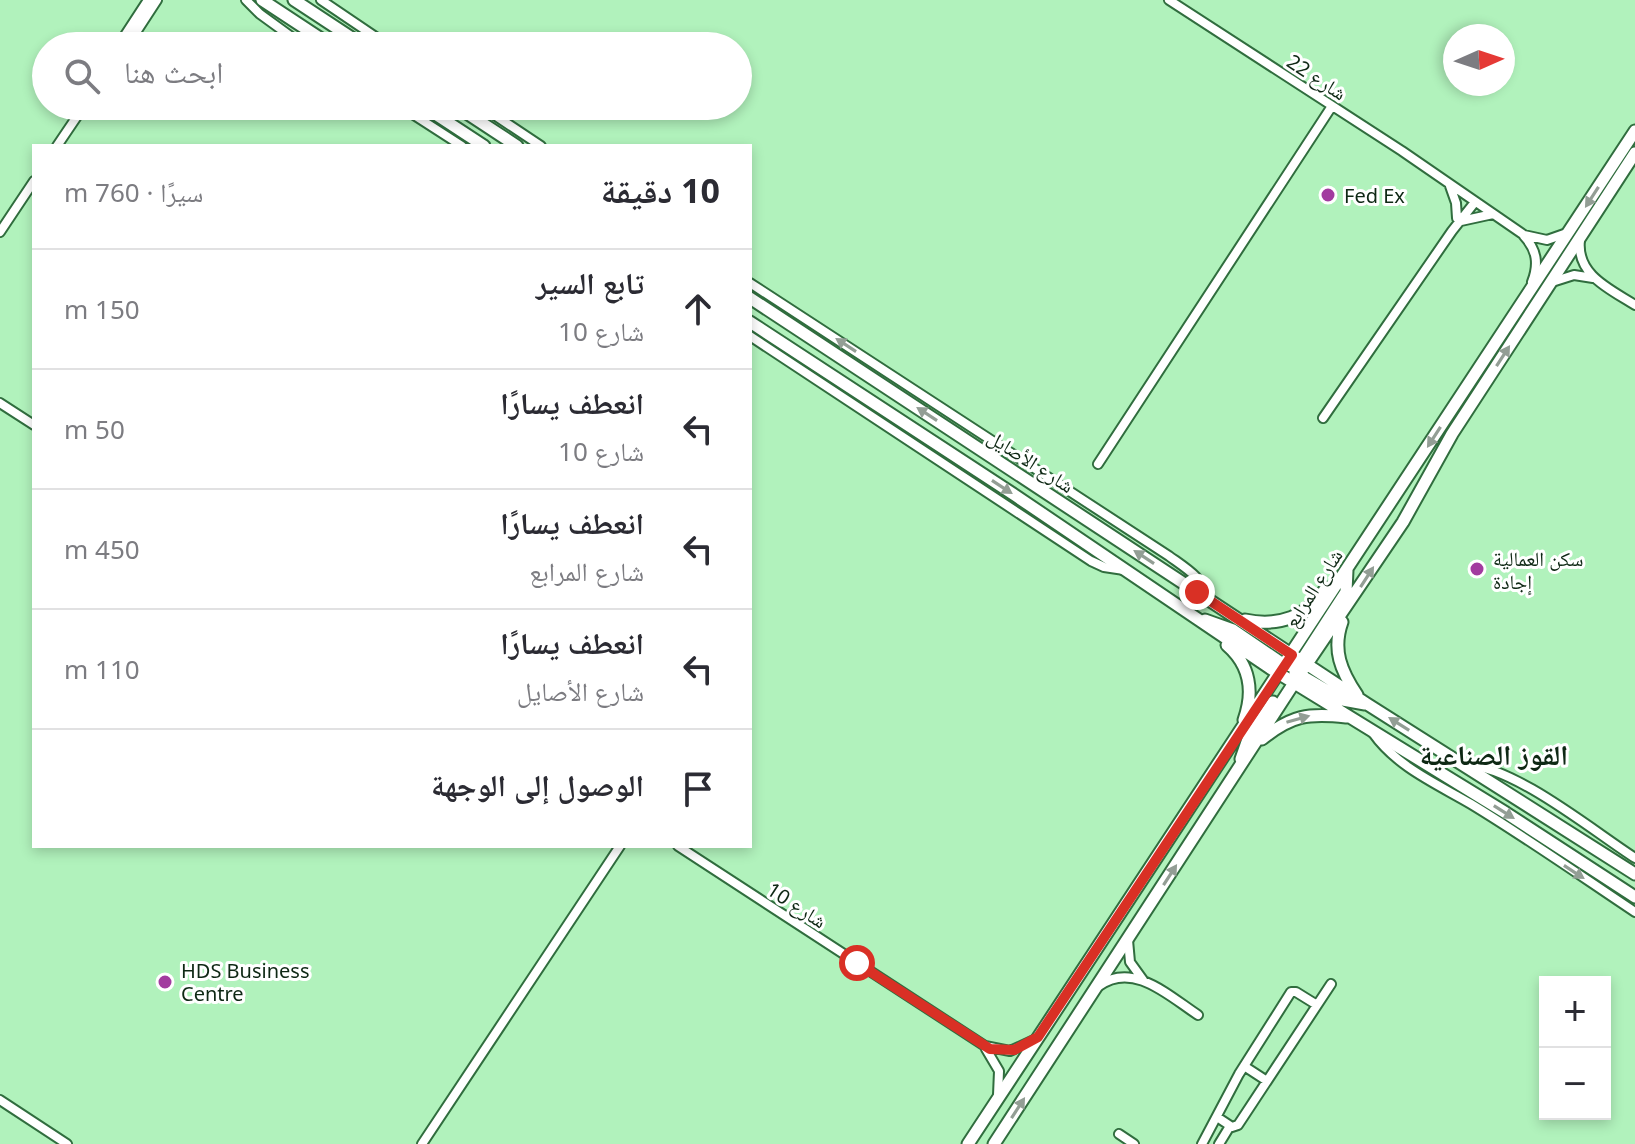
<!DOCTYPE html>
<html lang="ar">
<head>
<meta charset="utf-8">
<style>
  body { margin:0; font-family:"Noto Sans","Noto Naskh Arabic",sans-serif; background:#f7f7f7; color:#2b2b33; direction:rtl }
  .controls { position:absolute; right:24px; bottom:24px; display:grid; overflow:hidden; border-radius:0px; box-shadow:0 4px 12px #0003 }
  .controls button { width:72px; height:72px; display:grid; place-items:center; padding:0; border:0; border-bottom:2px solid #e1e1e2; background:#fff; color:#2b2b33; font:40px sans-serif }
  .compass { position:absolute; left:1443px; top:24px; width:72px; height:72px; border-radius:50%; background:#fff; box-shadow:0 4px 12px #0003; rotate:87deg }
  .stop { position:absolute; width:24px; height:24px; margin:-18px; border:6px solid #d93025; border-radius:50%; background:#fff }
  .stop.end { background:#d93025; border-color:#fff; box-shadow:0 2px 8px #0008 }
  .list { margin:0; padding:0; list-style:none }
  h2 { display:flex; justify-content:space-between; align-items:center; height:104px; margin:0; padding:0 32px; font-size:34px }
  h2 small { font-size:26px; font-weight:400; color:#7c7c81 }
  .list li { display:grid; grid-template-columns:52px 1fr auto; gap:24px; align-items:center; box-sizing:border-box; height:120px; padding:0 32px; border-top:2px solid #e1e1e2 }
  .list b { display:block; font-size:30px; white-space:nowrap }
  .list p { margin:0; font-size:26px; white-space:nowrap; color:#7c7c81 }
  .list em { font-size:26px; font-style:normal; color:#7c7c81 }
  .icon { flex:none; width:44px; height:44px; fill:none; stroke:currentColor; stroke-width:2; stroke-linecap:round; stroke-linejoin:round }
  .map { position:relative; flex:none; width:1635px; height:1144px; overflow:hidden; direction:ltr }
  .search { position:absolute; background:#fff; box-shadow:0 4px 12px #0003; left:32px; top:32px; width:720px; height:88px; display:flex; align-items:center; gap:20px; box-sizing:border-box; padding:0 28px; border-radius:44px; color:#7c7c81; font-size:30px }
  .panel { position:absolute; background:#fff; box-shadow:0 4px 12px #0003; left:32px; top:144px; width:720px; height:704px; border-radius:0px; direction:rtl }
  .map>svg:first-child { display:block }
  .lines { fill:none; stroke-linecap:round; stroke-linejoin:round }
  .minor-casing { stroke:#306d3e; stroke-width:12 }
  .secondary-casing { stroke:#306d3e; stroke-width:15 }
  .minor { stroke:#fff; stroke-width:8 }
  .secondary { stroke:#fff; stroke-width:11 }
  .oneway { fill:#939e95 }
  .route { stroke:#d93025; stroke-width:10 }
  .poi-dot { fill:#a23b9f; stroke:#fff; stroke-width:3 }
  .labels { text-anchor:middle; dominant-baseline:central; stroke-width:6; stroke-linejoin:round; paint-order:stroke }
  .street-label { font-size:20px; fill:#0e2814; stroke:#fff }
  .poi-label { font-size:20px; fill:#0e2814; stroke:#fff; text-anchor:start }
  .district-label { font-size:28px; font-weight:bold; fill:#0e2814; stroke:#fff }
</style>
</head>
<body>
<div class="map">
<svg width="1635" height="1144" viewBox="0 0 1635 1144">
  <rect width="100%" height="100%" fill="#b1f2bc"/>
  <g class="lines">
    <g class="minor-casing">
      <path id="minor" d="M246,0L260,14L304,46
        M321,0L389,46
        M1169,0L1402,151L1524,235L1547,240L1567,233
        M118,46L148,0
        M127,46L157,0
        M400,106L462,146
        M481,106L541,146
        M57,146L84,106
        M1450,186L1456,203L1457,218
        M1461,221L1493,214
        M0,232L34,181
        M1524,236C1537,250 1539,264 1532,282
        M1580,240C1576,275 1610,289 1635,305
        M1552,282L1574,275L1593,278
        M750,283L1169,556C1187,569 1203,578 1209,599
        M750,336L1091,561L1104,567L1124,570
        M0,403L34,425
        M1323,418L1452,231L1475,202
        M1098,464L1332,106
        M1373,733C1397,767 1437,784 1471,804C1527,838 1581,876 1635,912
        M1466,765C1514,766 1593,831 1635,858
        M678,846L985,1046L1010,1051L1034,1040
        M1128,940L1130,962L1143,980
        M1099,986C1133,961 1169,996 1198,1015
        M986,1049L999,1071L998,1095
        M1244,1066L1267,1081
        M0,1100L67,1144
        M1217,1117L1232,1127L1238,1125L1331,984
        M1119,1134L1134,1144
        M422,1144L620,846
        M1202,1144L1239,1074L1291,992H1296L1317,1005
        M1219,1144L1230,1126"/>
    </g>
    <g class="secondary-casing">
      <path id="secondary" d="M262,0L332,46
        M294,0L364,46
        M423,106L484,146
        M456,106L517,146
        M750,298L1367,704L1635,874
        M750,322L1016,496L1270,668L1506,813L1635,897
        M1205,620L1233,630L1280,662L1291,666
        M1245,620C1278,627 1308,617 1326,588
        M1342,622C1332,650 1341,671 1357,695
        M1227,645C1250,665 1254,692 1244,720
        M1298,666L1346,592L1347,570
        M1295,672L1343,700L1365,704
        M1262,739C1292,715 1308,713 1346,717
        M1241,759L1248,739L1273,702
        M968,1144L1635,131
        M994,1144L1294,683L1403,522L1452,434L1635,153"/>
    </g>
    <use href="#minor" class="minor"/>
    <use href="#secondary" class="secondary"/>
  </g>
  <defs><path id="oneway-solid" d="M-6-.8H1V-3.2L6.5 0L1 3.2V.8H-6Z" transform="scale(2)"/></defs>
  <g class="oneway">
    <use href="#oneway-solid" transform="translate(1592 197) rotate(123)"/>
    <use href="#oneway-solid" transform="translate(846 345) rotate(-147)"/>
    <use href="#oneway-solid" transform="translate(1503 356) rotate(-57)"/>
    <use href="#oneway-solid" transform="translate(927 414) rotate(-147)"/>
    <use href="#oneway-solid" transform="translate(1434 437) rotate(123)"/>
    <use href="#oneway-solid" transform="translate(1002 487) rotate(33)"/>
    <use href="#oneway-solid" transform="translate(1144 557) rotate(-147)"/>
    <use href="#oneway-solid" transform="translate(1367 577) rotate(-57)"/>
    <use href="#oneway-solid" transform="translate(1298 719) rotate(-16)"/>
    <use href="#oneway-solid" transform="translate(1399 724) rotate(-148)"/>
    <use href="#oneway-solid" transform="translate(1504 812) rotate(32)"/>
    <use href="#oneway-solid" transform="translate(1574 872) rotate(33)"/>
    <use href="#oneway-solid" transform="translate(1170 875) rotate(-57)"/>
    <use href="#oneway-solid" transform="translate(1018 1108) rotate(-57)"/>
  </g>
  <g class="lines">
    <path class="route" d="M857,963L990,1049L1014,1050L1038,1037L1292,655L1197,592"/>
  </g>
  <g class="poi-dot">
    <circle cx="1328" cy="195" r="8"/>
    <circle cx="1477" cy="569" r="8"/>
    <circle cx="165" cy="982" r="8"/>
  </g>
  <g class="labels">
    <g class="street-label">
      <text transform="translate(1317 77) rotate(33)">شارع 22</text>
      <text transform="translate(1031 461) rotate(33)">شارع الأصايل</text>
      <text transform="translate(1313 588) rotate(-57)">شارع المرابع</text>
      <text transform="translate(797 905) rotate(33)">شارع 10</text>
    </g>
    <g class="poi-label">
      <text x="1344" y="195">Fed Ex</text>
      <text x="1493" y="558">سكن العمالية<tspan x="1493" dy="23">إجادة</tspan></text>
      <text x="181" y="970">HDS Business<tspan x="181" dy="23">Centre</tspan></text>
    </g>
    <g class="district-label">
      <text x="1494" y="754">القوز الصناعية</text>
    </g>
  </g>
</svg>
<div class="controls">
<button>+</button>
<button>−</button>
</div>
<svg class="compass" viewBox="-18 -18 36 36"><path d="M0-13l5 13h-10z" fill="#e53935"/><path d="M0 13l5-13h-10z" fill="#7c7c81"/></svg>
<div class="stop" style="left:857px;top:963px"></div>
<div class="stop end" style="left:1197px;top:592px"></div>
<div class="search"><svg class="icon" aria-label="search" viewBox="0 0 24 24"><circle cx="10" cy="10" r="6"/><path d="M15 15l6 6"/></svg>ابحث هنا</div>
<section class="panel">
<h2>10 دقيقة<small>سيرًا · 760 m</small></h2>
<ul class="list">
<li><svg class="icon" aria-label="ahead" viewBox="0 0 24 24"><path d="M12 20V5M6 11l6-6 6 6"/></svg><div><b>تابع السير</b><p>شارع 10</p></div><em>150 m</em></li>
<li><svg class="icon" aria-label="left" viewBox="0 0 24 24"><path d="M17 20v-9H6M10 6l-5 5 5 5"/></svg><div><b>انعطف يسارًا</b><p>شارع 10</p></div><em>50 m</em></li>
<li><svg class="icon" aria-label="left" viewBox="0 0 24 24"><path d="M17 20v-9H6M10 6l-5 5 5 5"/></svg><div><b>انعطف يسارًا</b><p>شارع المرابع</p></div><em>450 m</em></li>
<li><svg class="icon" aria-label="left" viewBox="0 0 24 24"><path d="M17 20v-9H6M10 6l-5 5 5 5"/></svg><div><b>انعطف يسارًا</b><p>شارع الأصايل</p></div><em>110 m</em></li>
<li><svg class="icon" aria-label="arrive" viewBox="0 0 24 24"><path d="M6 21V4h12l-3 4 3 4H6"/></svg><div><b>الوصول إلى الوجهة</b></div></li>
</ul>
</section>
</div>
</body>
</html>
